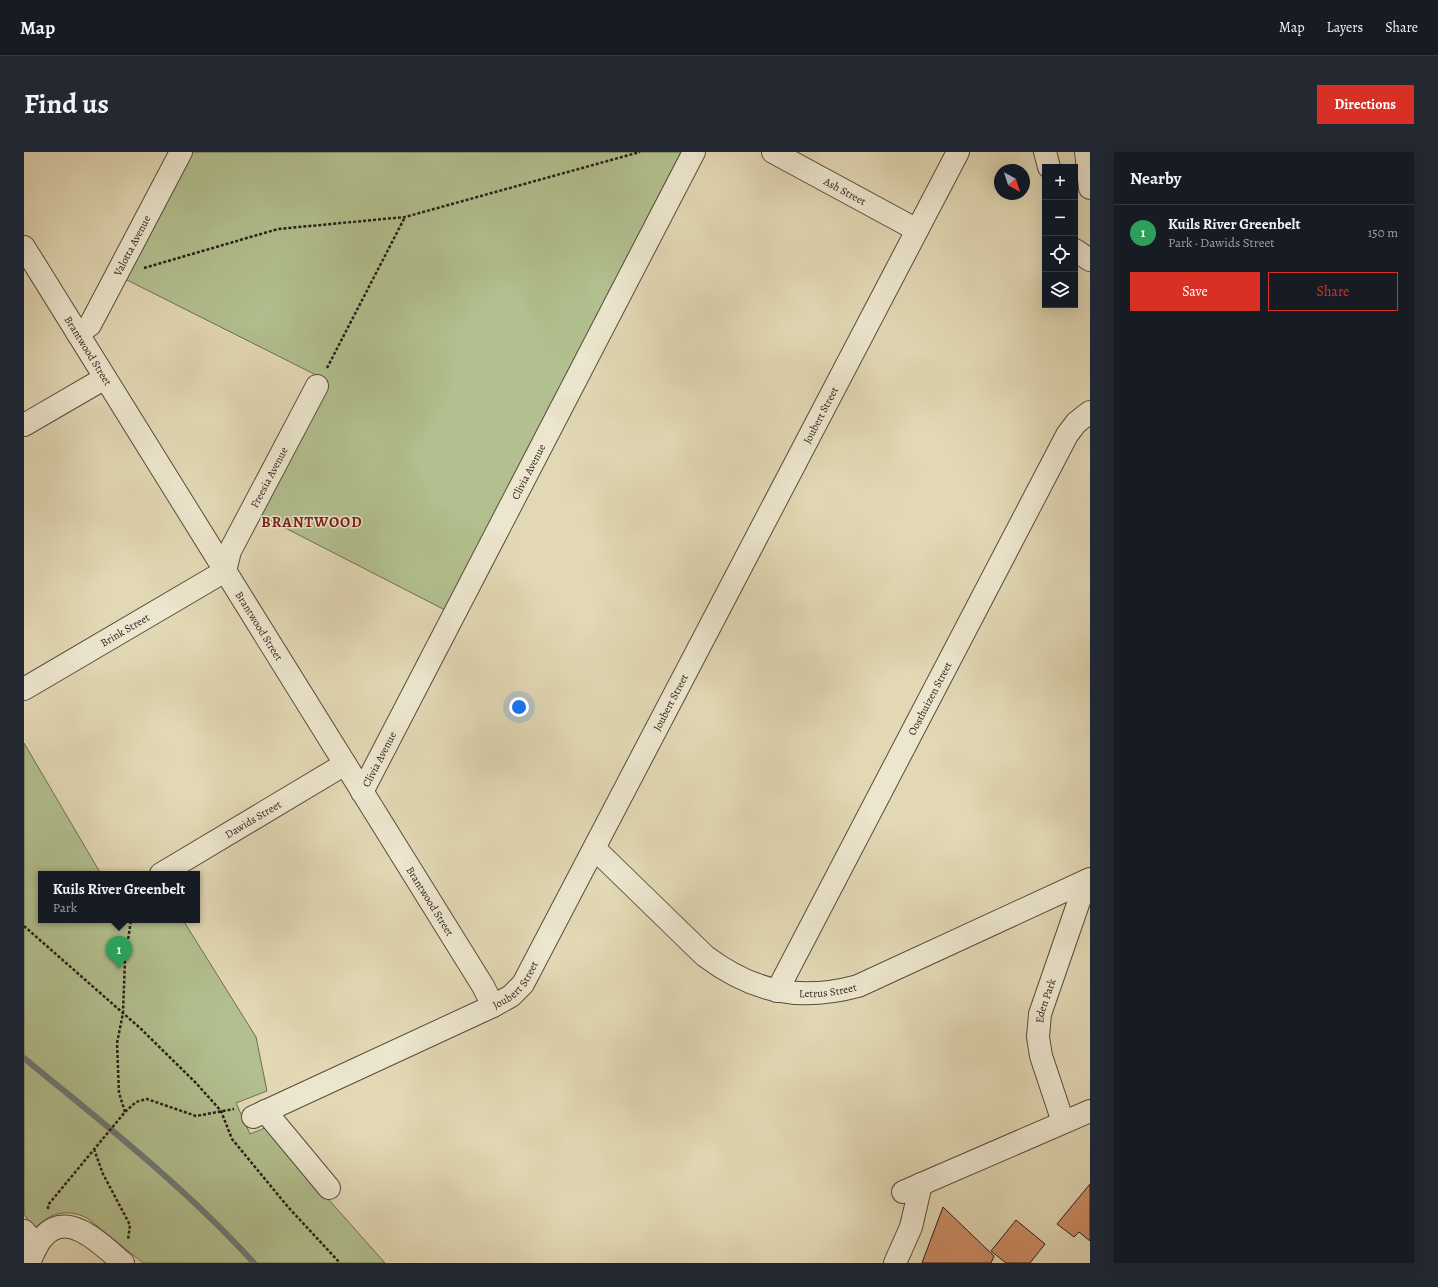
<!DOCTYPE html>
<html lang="en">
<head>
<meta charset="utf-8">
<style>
  body { margin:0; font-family:Alegreya,serif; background:#242831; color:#f1f3f6 }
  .controls { position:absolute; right:12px; top:12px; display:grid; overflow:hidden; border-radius:0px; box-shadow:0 4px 16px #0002 }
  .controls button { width:36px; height:36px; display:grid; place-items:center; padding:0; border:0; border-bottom:1px solid #363941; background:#171b24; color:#f1f3f6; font:20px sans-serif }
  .compass { position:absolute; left:970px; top:12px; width:36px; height:36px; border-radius:50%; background:#171b24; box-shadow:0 4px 16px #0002; rotate:141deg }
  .you { position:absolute; left:495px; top:555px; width:14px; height:14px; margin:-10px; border:3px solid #fff; border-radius:50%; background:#1a73e8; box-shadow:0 0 0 6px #1a73e833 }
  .badge { display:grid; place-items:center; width:26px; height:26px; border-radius:50%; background:#d93025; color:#fff; font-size:13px; font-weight:700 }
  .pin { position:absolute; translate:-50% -33px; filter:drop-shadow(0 1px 2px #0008) }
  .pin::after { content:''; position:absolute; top:21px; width:14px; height:12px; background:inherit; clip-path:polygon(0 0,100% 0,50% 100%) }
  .popup { position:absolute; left:14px; top:719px; width:162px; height:52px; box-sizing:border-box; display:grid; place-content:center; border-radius:0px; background:#171b24; filter:drop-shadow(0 1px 3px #0005); font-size:13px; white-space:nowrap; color:#9ea1a6 }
  .popup b { font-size:15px; color:#f1f3f6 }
  .popup::after { content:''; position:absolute; left:50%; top:100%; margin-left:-8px; border:8px solid transparent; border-top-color:#171b24 }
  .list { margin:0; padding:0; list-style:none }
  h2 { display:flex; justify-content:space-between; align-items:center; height:52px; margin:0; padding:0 16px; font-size:17px }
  h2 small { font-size:13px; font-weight:400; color:#9ea1a6 }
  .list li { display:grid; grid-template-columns:26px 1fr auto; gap:12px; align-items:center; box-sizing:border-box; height:56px; padding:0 16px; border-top:1px solid #363941 }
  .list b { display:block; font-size:15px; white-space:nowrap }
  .list p { margin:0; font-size:13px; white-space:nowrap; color:#9ea1a6 }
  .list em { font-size:13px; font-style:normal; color:#9ea1a6 }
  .actions { display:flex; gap:8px; padding:12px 16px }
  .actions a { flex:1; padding:9px 0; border:1px solid #d93025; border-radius:0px; text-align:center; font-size:14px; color:#d93025 }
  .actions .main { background:#d93025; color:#fff }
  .icon { flex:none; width:22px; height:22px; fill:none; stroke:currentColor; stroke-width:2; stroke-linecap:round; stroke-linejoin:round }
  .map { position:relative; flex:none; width:1066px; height:1111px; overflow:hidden; border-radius:0px }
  header { display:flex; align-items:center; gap:24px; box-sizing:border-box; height:56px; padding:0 20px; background:#171b24; border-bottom:1px solid #363941 }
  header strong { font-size:19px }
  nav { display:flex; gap:22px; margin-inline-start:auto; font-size:14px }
  .intro { display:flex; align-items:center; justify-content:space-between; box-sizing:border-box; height:96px; padding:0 24px }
  h1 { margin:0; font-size:28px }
  .button { padding:10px 18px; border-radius:0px; background:#d93025; color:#fff; font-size:14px; font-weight:700 }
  main { display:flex; gap:24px; padding:0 24px }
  aside { flex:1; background:#171b24; border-radius:0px; box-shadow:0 4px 16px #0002 }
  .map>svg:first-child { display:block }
  .green { fill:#b2bf8e; stroke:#6e6e53 }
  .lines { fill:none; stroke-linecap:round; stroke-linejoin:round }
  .stream { stroke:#6e7979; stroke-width:6 }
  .building { fill:#ce8e67; stroke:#2b1d18 }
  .minor-casing { stroke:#594c3f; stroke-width:24 }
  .path { stroke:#2b1d18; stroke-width:2.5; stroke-dasharray:3 2; stroke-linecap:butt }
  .minor { stroke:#ece6ce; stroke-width:22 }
  .labels { text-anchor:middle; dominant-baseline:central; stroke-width:3; stroke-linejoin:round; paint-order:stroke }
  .street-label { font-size:11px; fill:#2b1d18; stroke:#ece6ce }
  .district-label { font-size:15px; font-weight:bold; letter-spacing:1px; fill:#7a1f14; stroke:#ece6ce }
</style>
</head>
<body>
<header>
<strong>Map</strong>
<nav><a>Map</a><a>Layers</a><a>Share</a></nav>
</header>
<div class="intro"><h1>Find us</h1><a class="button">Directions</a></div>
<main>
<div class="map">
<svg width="1066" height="1111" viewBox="0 0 1066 1111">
  <rect width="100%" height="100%" fill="#e2d8b4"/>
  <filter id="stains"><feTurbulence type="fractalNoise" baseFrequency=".005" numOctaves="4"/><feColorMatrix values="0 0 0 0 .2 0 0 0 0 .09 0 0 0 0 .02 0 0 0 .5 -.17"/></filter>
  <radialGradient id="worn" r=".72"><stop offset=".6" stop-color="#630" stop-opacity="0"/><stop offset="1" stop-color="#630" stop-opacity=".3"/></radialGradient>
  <path class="green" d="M167,0H657L421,458L234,362L304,229L101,127Z
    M0,591L77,722H17V768H159L232,885L243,939L212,951L226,982L241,976L361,1111H119L63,1066C43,1056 25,1061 10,1077L0,1062Z"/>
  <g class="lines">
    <path class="stream" d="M0,906C80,972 160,1034 230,1111"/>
  </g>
  <path class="building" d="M1066,1032V1089L1055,1080L1050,1085L1033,1072Z
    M919,1055L970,1104L967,1111H898Z
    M992,1068L1021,1092L1006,1111H982L967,1099Z"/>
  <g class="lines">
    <g class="minor-casing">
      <g id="minor">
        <path id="s1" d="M749,0L893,78"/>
        <path d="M1021,0L1025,15"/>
        <path d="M1062,0L1066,36"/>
        <path id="s2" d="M0,95L459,834L469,854"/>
        <path d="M1051,98L1066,108"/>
        <path id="s3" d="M54,182L66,173L157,0"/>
        <path d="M0,273L81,226"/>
        <path id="s4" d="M0,537L201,419L206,399L293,234"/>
        <path id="s5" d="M338,640L670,0"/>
        <path id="s6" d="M571,697L681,804C729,840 775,850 834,834L1066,727"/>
        <path id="s7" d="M137,722L321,612"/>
        <path id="s8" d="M753,839L1043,283L1052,271L1066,260"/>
        <path d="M241,959L305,1036"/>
        <path id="s9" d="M229,965L469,854L487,844L499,832L934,0"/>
        <path id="s10" d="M1039,970L1017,904L1014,885L1016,862L1062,729"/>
        <path d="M879,1040L1066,959"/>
        <path d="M0,1079L13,1094"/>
        <path d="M5,1111C9,1102 13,1091 20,1084C45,1057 80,1095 99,1111"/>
        <path d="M871,1111L887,1075L897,1032"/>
      </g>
    </g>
    <path class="path" d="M120,116L254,77L381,65L616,0
      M303,216L381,65
      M0,774L116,876L172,931L197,959L208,987L264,1055L316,1111
      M101,960L95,941L93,891L99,861L101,808L107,768
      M70,997L79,1022L106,1073L104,1088
      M24,1057V1053L101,960L112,950L123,947L172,964L210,957"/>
    <use href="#minor" class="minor"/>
  </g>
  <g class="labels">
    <g class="street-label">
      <text stroke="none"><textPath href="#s1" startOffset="82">Ash Street</textPath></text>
      <text stroke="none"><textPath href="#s3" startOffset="105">Valotta Avenue</textPath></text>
      <text stroke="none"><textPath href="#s2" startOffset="122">Brantwood Street</textPath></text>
      <text stroke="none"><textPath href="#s9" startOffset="944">Joubert Street</textPath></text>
      <text stroke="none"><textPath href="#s5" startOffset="361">Clivia Avenue</textPath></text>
      <text stroke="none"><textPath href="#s4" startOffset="337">Freesia Avenue</textPath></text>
      <text stroke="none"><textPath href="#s2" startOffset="446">Brantwood Street</textPath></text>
      <text stroke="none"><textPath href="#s4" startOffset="117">Brink Street</textPath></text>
      <text stroke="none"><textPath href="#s8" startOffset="330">Oosthuizen Street</textPath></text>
      <text stroke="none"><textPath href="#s9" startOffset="620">Joubert Street</textPath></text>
      <text stroke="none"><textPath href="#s5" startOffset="37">Clivia Avenue</textPath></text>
      <text stroke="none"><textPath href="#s7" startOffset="107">Dawids Street</textPath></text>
      <text stroke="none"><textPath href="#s2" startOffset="770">Brantwood Street</textPath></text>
      <text stroke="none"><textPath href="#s9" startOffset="296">Joubert Street</textPath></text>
      <text stroke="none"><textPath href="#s6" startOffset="285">Letrus Street</textPath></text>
      <text stroke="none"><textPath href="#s10" startOffset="126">Eden Park</textPath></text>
    </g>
    <g class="district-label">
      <text x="288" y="370">BRANTWOOD</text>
    </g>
  </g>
  <rect width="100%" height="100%" filter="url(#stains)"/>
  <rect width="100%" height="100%" fill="url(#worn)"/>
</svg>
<div class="controls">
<button>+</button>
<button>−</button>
<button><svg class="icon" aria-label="locate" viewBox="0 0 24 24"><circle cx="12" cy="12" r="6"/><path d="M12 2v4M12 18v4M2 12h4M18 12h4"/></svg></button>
<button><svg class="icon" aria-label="layers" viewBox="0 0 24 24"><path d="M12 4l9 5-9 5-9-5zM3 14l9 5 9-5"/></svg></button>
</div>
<svg class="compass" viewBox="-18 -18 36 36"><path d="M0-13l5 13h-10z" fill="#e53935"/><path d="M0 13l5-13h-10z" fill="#9ea1a6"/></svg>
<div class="you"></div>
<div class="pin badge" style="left:95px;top:817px;background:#2e9e5b">1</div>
<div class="popup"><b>Kuils River Greenbelt</b>Park</div>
</div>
<aside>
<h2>Nearby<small></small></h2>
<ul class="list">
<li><span class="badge" style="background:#2e9e5b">1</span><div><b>Kuils River Greenbelt</b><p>Park · Dawids Street</p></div><em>150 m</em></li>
</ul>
<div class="actions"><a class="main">Save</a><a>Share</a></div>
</aside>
</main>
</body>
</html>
